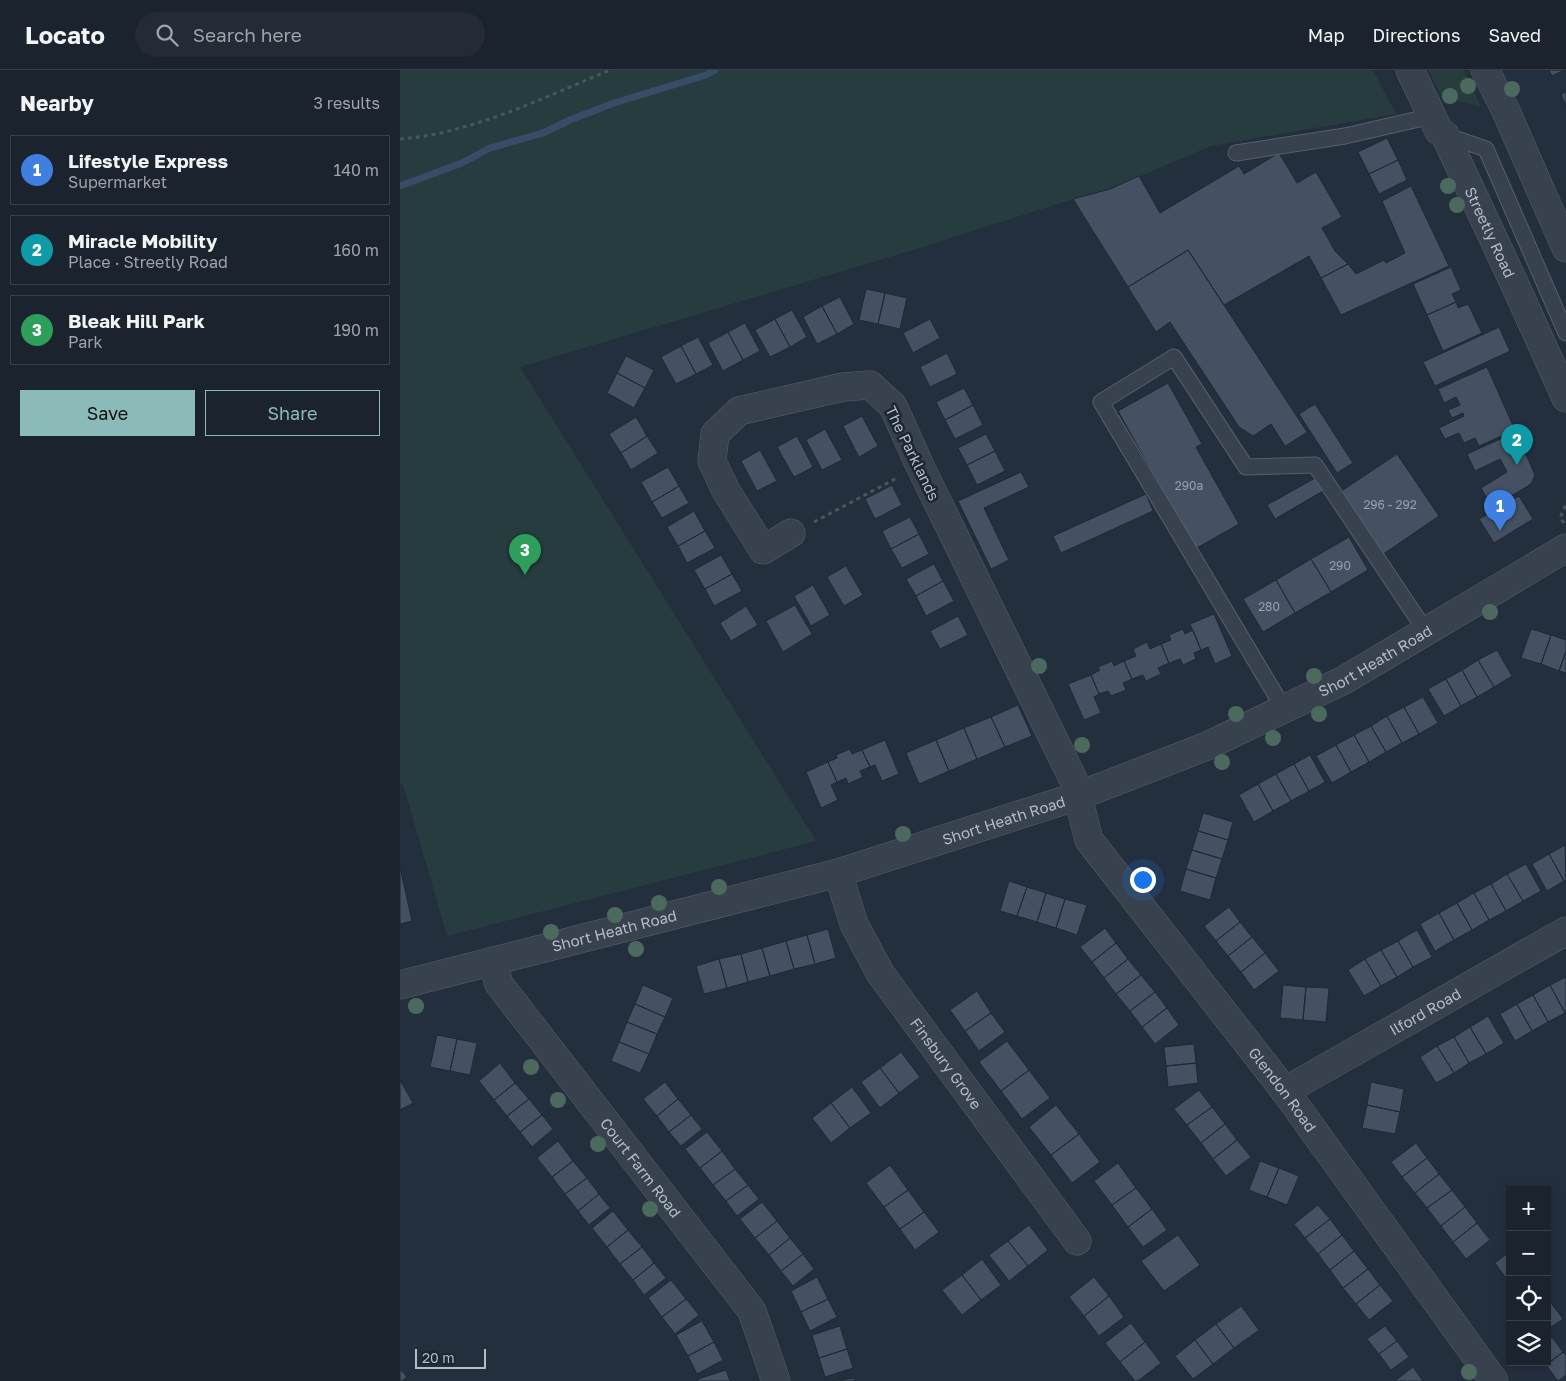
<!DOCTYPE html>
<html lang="en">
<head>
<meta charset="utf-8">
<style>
  body { margin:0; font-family:"Golos Text",sans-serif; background:#242b36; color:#f1f3f6 }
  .controls { position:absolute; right:15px; bottom:15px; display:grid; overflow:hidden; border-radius:0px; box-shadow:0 2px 12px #0003 }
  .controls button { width:45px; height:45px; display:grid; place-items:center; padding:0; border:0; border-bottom:1px solid #39404a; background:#1b232e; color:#f1f3f6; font:25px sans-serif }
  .scale { position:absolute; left:15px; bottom:12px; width:71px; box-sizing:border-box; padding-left:5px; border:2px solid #b4bcc9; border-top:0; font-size:14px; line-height:18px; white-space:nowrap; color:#b4bcc9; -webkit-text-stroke:4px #1d2633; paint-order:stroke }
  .you { position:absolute; left:742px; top:809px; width:18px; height:18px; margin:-12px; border:4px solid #fff; border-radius:50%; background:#1a73e8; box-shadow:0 0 0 8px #1a73e833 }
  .badge { display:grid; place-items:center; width:32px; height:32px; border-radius:50%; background:#8bbbb9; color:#fff; font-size:16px; font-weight:700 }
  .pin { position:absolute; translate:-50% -41px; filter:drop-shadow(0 1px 2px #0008) }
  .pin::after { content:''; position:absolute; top:26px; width:18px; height:15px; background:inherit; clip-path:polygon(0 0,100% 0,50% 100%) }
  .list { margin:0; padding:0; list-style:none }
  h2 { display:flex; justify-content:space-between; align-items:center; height:65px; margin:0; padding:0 20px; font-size:21px }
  h2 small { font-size:16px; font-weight:400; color:#a0a4aa }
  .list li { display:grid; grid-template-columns:32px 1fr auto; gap:15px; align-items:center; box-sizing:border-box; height:70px; margin:0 10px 10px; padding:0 10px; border:1px solid #39404a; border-radius:0px }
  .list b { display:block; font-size:19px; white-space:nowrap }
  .list p { margin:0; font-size:16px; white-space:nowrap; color:#a0a4aa }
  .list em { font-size:16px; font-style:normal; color:#a0a4aa }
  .actions { display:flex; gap:10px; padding:15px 20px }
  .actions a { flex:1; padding:11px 0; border:1px solid #8bbbb9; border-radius:0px; text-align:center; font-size:18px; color:#8bbbb9 }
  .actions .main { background:#8bbbb9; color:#111 }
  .icon { flex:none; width:28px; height:28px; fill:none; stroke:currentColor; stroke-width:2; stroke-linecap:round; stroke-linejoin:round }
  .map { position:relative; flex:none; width:1166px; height:1311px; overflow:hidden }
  header { display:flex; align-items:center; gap:30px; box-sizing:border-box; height:70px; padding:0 25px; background:#1b232e; border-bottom:1px solid #39404a }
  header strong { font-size:24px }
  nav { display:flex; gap:28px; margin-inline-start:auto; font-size:18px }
  .search { width:350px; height:45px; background:#242b36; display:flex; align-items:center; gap:12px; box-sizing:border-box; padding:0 18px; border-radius:28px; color:#a0a4aa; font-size:19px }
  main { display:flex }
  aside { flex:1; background:#1b232e }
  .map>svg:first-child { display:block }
  .green { fill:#263c3f }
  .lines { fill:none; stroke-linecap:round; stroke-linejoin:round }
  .stream { stroke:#394c67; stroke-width:7 }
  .building { fill:#455162; stroke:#1f2835 }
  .service-casing { stroke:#565f6c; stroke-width:17 }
  .minor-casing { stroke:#565f6c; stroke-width:29 }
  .tertiary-casing { stroke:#565f6c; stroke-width:29 }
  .path { stroke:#44595c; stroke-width:3; stroke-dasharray:4 4; stroke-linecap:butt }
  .service { stroke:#38414e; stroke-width:15 }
  .minor { stroke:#38414e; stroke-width:28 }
  .tertiary { stroke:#38414e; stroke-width:28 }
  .tree { fill:#4b6a5d }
  .labels { text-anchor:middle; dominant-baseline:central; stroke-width:5; stroke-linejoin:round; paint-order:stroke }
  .number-label { font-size:12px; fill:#98a1af }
  .street-label { font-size:15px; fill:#b4bcc9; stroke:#1d2633 }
</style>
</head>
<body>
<header>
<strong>Locato</strong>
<div class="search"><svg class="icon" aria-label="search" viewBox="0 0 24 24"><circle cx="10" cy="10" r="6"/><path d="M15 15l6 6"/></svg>Search here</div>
<nav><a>Map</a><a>Directions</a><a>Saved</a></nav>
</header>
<main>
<aside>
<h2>Nearby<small>3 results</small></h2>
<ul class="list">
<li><span class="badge" style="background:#3f7fe0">1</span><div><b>Lifestyle Express</b><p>Supermarket</p></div><em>140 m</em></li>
<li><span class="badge" style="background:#0f9aa8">2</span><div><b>Miracle Mobility</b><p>Place · Streetly Road</p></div><em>160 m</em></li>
<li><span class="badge" style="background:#2e9e5b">3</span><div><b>Bleak Hill Park</b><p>Park</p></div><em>190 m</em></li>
</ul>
<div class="actions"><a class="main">Save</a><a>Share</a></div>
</aside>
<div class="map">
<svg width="1166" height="1311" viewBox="0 0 1166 1311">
  <rect width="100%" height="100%" fill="#242f3e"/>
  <path class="green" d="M0,0H973L996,44L811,76L710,119L673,129L510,181L120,297L416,771L47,866L3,714H0Z
    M1028,0H1064L1081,37L1042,27Z"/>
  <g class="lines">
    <path class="stream" d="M0,116L62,93L90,78L143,63L170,50L214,33L306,5L315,0"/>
  </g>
  <path class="building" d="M1149,0H1164L1152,6Z
    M1166,22V37L1161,24Z
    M987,68L998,90L969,104L958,82Z
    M879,83L897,113L916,102L942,147L922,158L935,181L948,194L921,208L909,186L824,235L788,180L728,217L673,129L710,119L739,106L760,143L839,96L844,104Z
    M998,90L1007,110L979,124L969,104Z
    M1011,116L1049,196L941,245L921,208L948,194L956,204L984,190L986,193L1005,183L982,131Z
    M788,180L907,362L884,377L885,376L871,354L853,366L839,357L770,252L756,262L728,217Z
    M1051,197L1061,220L1052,224L1056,232L1027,245L1013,214Z
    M466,219L485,223L478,254L459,250Z
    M485,223L507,228L500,259L478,254Z
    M440,227L454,254L437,264L422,236Z
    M1056,232L1058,238L1068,234L1082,263L1043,281L1027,245Z
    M422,236L437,264L417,274L403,247Z
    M392,240L407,267L390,277L375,249Z
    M375,249L390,277L370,287L355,260Z
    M530,249L540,268L513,283L503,263Z
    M345,253L360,281L343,290L328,262Z
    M1099,257L1110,281L1035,316L1023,292Z
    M328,262L343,290L323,301L308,273Z
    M298,267L313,295L296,304L281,276Z
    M281,276L296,304L276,314L261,287Z
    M547,283L557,304L530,317L520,297Z
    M226,286L254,300L245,318L217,303Z
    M1087,297L1115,360L1079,376L1075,368L1064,373L1059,363L1045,369L1039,358L1064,346L1063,343L1052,348L1048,340L1060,335L1056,327L1044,333L1038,319Z
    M217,303L245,318L234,338L207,323Z
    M768,313L802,374L796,377L839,454L795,479L718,341Z
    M564,318L573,335L545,350L536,332Z
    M915,334L953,393L937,403L899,344Z
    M573,335L583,355L555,369L545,350Z
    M462,346L478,376L459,387L443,356Z
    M236,347L247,366L221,383L209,364Z
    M425,359L442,390L422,400L406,370Z
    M1116,362L1135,405L1132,412L1128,416L1092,437L1081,418L1107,402L1100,389L1075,401L1067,384Z
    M586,364L595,381L567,395L558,378Z
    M247,366L258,383L231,400L221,383Z
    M397,366L413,397L394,407L377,377Z
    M360,380L377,411L357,421L341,391Z
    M595,381L605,401L577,415L567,395Z
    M997,384L1039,446L982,485L940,422Z
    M268,397L279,416L252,432L241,412Z
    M621,402L629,417L584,438L609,490L591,499L558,431Z
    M915,408L923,421L875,449L867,435Z
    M492,415L502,435L475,449L465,429Z
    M279,416L289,433L262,448L252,432Z
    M746,424L753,441L661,483L653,466Z
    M1119,426L1133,449L1094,473L1079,449Z
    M294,441L305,461L278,476L267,457Z
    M510,447L519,464L491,479L482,461Z
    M305,461L315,478L287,493L278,476Z
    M519,464L529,484L502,498L491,479Z
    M949,467L968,500L931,522L911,489Z
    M321,485L332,504L305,519L294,500Z
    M911,489L931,522L895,543L876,510Z
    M534,494L543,511L516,526L506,509Z
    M446,496L463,525L444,536L427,507Z
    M332,504L342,521L314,536L305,519Z
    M876,510L895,543L863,562L843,529Z
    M543,511L554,531L526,546L516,526Z
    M413,515L430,545L411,556L394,526Z
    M395,535L412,564L383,582L366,551Z
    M346,536L358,555L331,571L320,553Z
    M814,544L832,586L815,594L808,577L801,580L790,554Z
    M558,546L568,565L540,579L530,561Z
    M783,559L785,564L793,560L801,580L794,583L796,589L783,595L780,589L769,593L761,574L771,570L769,565Z
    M1131,559L1151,565L1141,594L1121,588Z
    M1151,565L1166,570V581L1159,601L1141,594Z
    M747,572L750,579L761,574L769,593L758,598L761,604L746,611L743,605L732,609L724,591L736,586L733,579Z
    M1097,580L1112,606L1094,617L1078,590Z
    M1166,581V603L1159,601Z
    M1078,590L1094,617L1077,627L1062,600Z
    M712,591L714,596L724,591L732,609L723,613L726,620L711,626L708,621L699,624L691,605L700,600L698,597Z
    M1062,600L1077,627L1061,636L1046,609Z
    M691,605L699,624L694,627L701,643L684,650L668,614Z
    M1046,609L1061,636L1044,646L1028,619Z
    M1023,627L1038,653L1019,664L1004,637Z
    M618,635L632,666L605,677L591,647Z
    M1004,637L1019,664L1002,673L987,646Z
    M987,646L1002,673L986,682L971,656Z
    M591,647L605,677L577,689L564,658Z
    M971,656L986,682L969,692L954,665Z
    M564,658L577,689L549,701L536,670Z
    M954,665L969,692L951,702L936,675Z
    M485,670L499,704L482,711L475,695L470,697L462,680Z
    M536,670L549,701L519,714L506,683Z
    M936,675L951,702L932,713L916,686Z
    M450,679L452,684L462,680L470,697L460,701L463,707L448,714L446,708L437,712L428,692L437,688L436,685Z
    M910,685L925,712L909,721L894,694Z
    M428,692L437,712L431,715L438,730L421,738L406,702Z
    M894,694L909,721L891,731L876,704Z
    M876,704L891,731L873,741L858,714Z
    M858,714L873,741L854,752L839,725Z
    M803,743L833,752L828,770L798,761Z
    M798,761L828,770L822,789L792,780Z
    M1165,775L1166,810L1164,811L1149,784Z
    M792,780L822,789L816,808L786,799Z
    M1149,784L1164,811L1147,821L1132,794Z
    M1126,794L1141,821L1123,831L1107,804Z
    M0,797L12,851L0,854Z
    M786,799L816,808L810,830L780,821Z
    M1107,804L1123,831L1106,841L1091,814Z
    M609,811L627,817L617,846L600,841Z
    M1091,814L1106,841L1089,850L1074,823Z
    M627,817L646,823L637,852L617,846Z
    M646,823L665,829L656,858L637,852Z
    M1074,823L1089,850L1072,860L1057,833Z
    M665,829L687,835L677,865L656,858Z
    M1057,833L1072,860L1054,870L1039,843Z
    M829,837L840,852L816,871L804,856Z
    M1039,843L1054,870L1035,881L1020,854Z
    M840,852L852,867L828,886L816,871Z
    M705,858L716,873L692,892L680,877Z
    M428,859L436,888L415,894L407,865Z
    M1017,860L1032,887L1013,897L998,871Z
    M407,865L415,894L394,899L386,871Z
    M852,867L865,883L841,902L828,886Z
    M386,871L394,899L370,906L362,878Z
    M998,871L1013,897L997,907L981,880Z
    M716,873L728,889L704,908L692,892Z
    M362,878L370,906L348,912L341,884Z
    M981,880L997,907L981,916L965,889Z
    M865,883L879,901L854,920L841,902Z
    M341,884L348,912L327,918L319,889Z
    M319,889L327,918L304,924L296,896Z
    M728,889L741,905L716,924L704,908Z
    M965,889L981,916L964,926L948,900Z
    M741,905L755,922L730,941L716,924Z
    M1166,907V942L1165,943L1150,915Z
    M243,915L273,928L265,947L235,934Z
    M883,915L906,917L903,950L880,948Z
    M1150,915L1165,943L1148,952L1133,925Z
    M906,917L929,918L926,952L903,950Z
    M577,921L591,943L565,961L550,940Z
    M755,922L767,938L742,957L730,941Z
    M1133,925L1148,952L1132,961L1117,934Z
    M235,934L265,947L257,964L227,952Z
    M1117,934L1132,961L1115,971L1100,944Z
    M767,938L779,955L755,974L742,957Z
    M591,943L605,962L579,981L565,961Z
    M1088,946L1104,973L1086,984L1070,957Z
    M227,952L257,964L249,984L219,972Z
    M1070,957L1086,984L1069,993L1054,967Z
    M37,965L57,969L50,1001L30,997Z
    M1054,967L1069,993L1054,1003L1037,976Z
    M57,969L77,973L70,1005L50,1001Z
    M607,971L629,1000L601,1021L579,992Z
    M219,972L249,984L240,1003L211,991Z
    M794,974L796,993L766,996L764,977Z
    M1037,976L1054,1003L1036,1013L1020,987Z
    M501,982L520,1007L499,1023L480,998Z
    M100,993L115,1013L94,1030L79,1011Z
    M796,993L798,1013L768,1017L766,996Z
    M480,998L499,1023L480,1038L461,1012Z
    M629,1000L650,1028L622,1049L601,1021Z
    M0,1010L13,1033L0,1040Z
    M265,1012L278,1029L257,1046L243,1029Z
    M971,1012L1004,1019L1000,1042L967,1035Z
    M115,1013L129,1029L107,1046L94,1030Z
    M452,1017L471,1043L450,1058L431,1033Z
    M799,1020L812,1037L787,1055L774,1039Z
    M129,1029L142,1045L120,1062L107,1046Z
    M278,1029L291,1045L269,1062L257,1046Z
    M431,1033L450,1058L431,1073L412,1048Z
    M656,1035L679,1064L651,1085L629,1057Z
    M967,1035L1000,1042L995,1064L962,1058Z
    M812,1037L825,1054L801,1073L787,1055Z
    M142,1045L153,1059L132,1077L120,1062Z
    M291,1045L302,1059L281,1076L269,1062Z
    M825,1054L837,1070L813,1089L801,1073Z
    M307,1062L322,1081L300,1098L285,1079Z
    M679,1064L700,1092L672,1113L651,1085Z
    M837,1070L851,1087L826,1106L813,1089Z
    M158,1071L173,1091L152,1107L137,1088Z
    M1016,1073L1027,1088L1002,1107L991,1092Z
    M322,1081L335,1099L313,1115L300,1098Z
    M1027,1088L1039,1104L1015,1123L1002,1107Z
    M173,1091L187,1108L165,1124L152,1107Z
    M860,1091L879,1098L867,1127L849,1120Z
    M718,1093L736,1118L712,1135L694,1111Z
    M490,1095L508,1120L484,1137L466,1113Z
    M879,1098L899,1106L887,1135L867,1127Z
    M335,1099L348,1115L326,1131L313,1115Z
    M1039,1104L1052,1120L1027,1138L1015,1123Z
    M187,1108L199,1124L178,1141L165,1124Z
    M348,1115L359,1129L337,1146L326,1131Z
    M736,1118L752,1139L728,1157L712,1135Z
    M508,1120L524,1142L500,1159L484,1137Z
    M1052,1120L1065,1137L1041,1156L1027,1138Z
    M199,1124L210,1138L189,1155L178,1141Z
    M362,1132L377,1151L355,1168L340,1149Z
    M918,1135L930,1149L905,1168L894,1154Z
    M1065,1137L1077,1153L1053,1172L1041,1156Z
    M752,1139L767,1160L743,1177L728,1157Z
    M213,1141L228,1160L207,1177L192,1158Z
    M524,1142L539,1162L515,1180L500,1159Z
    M930,1149L942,1165L918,1184L905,1168Z
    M377,1151L390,1168L369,1185L355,1168Z
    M1077,1153L1090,1170L1066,1189L1053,1172Z
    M629,1155L648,1180L628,1196L608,1171Z
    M228,1160L242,1177L220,1194L207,1177Z
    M778,1165L800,1195L764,1221L741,1191Z
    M942,1165L954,1181L930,1200L918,1184Z
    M390,1168L403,1184L381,1201L369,1185Z
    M608,1171L628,1196L609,1211L589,1185Z
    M242,1177L254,1193L233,1210L220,1194Z
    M954,1181L968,1199L943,1218L930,1200Z
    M1110,1181V1205L1106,1208L1095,1193Z
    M403,1184L414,1199L393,1216L381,1201Z
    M582,1189L601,1215L581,1230L562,1205Z
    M254,1193L266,1208L244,1225L233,1210Z
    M968,1199L980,1215L956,1234L943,1218Z
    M562,1205L581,1230L562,1245L542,1220Z
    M417,1207L428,1229L401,1242L391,1221Z
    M694,1207L709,1226L684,1246L669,1227Z
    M271,1210L286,1229L262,1247L248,1228Z
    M980,1215L993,1231L969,1250L956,1234Z
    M709,1226L724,1247L699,1266L684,1246Z
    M286,1229L299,1245L275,1264L262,1247Z
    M428,1229L437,1247L410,1261L401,1242Z
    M1151,1233L1163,1249L1147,1260V1236Z
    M841,1236L859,1260L834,1278L816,1254Z
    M302,1251L314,1272L288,1286L276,1265Z
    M731,1253L745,1272L720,1292L705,1273Z
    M816,1254L834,1278L813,1294L795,1270Z
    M440,1256L447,1279L419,1288L412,1265Z
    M985,1256L997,1271L979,1284L967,1269Z
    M1152,1267L1163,1282L1146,1295L1143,1292H1147V1270Z
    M795,1270L813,1294L793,1309L775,1286Z
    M997,1271L1009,1287L991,1300L979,1284Z
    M314,1272L323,1290L297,1304L288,1286Z
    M745,1272L761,1293L738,1311H735L720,1292Z
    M447,1279L453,1298L425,1307L419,1288Z
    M1163,1282L1166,1285V1305L1158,1311L1146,1295Z
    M1013,1297L1023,1311H995Z
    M0,1299L7,1307L2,1311H0Z
    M326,1300L330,1311H298V1309Z
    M454,1308L455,1311H431Z"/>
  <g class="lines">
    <g class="service-casing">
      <path id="service" d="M1045,65L1086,79L1166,263
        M836,83L945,66L1032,46
        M884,639L701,332L774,287L846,397L915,395L1025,560"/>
    </g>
    <g class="minor-casing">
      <g id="minor">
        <path id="s1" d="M1010,0L1039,61L1045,65L1116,217L1166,328"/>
        <path d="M1085,0L1105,39L1166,178"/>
        <path id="s2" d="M391,463L363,480L325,419L312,391L315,364L339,341L443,317L470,315L493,336L520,396L674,711L689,770L885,1021L1094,1311"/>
        <path id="s3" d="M438,803L454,854L480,903L677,1171"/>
        <path id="s4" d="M92,891L99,914L352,1241L376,1311"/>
        <path id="s5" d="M885,1021L1166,861"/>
      </g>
    </g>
    <g class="tertiary-casing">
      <g id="tertiary">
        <path id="s6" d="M0,915L438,803L678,726L807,676L944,610L1166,478"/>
      </g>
    </g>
    <path class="path" d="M0,69C70,64 145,27 210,0
      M414,452L497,408
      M1164,453L1160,448L1166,434"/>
    <use href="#service" class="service"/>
    <use href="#minor" class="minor"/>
    <use href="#tertiary" class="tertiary"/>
  </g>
  <g class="tree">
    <circle cx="1068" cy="16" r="8"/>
    <circle cx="1112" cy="19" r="8"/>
    <circle cx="1050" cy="26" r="8"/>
    <circle cx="1048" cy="116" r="8"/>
    <circle cx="1057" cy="135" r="8"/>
    <circle cx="1090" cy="542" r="8"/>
    <circle cx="639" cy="596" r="8"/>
    <circle cx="914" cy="606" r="8"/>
    <circle cx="836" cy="644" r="8"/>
    <circle cx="919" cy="644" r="8"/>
    <circle cx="873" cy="668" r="8"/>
    <circle cx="682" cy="675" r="8"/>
    <circle cx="822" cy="692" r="8"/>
    <circle cx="503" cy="764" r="8"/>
    <circle cx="319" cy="817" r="8"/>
    <circle cx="259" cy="833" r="8"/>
    <circle cx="215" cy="845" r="8"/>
    <circle cx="151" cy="862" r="8"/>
    <circle cx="236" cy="879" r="8"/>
    <circle cx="16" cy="936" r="8"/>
    <circle cx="131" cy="997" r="8"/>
    <circle cx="158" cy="1030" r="8"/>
    <circle cx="198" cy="1074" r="8"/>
    <circle cx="250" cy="1139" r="8"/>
    <circle cx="1069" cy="1302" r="8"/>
  </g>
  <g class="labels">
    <g class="number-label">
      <text x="789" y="415">290a</text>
      <text x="990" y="434">296 - 292</text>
      <text x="940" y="495">290</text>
      <text x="869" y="536">280</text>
    </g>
    <g class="street-label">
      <text stroke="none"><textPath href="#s1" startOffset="182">Streetly Road</textPath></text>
      <text transform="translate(513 383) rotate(64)">The Parklands</text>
      <text stroke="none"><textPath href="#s6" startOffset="1031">Short Heath Road</textPath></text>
      <text stroke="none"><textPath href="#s6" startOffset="626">Short Heath Road</textPath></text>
      <text stroke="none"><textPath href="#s6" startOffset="221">Short Heath Road</textPath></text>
      <text stroke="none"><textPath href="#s5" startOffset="161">Ilford Road</textPath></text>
      <text stroke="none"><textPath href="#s3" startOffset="221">Finsbury Grove</textPath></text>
      <text stroke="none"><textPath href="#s2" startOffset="1154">Glendon Road</textPath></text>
      <text stroke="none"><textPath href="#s4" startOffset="256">Court Farm Road</textPath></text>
    </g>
  </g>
</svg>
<div class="controls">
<button>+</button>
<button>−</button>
<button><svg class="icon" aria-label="locate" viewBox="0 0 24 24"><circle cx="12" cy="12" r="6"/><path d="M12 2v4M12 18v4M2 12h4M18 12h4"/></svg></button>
<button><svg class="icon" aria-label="layers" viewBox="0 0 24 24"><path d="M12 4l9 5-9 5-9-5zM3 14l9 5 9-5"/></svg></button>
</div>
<div class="scale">20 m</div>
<div class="you"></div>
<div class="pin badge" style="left:1100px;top:461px;background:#3f7fe0">1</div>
<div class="pin badge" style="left:1117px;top:395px;background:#0f9aa8">2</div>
<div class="pin badge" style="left:125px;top:505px;background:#2e9e5b">3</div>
</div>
</main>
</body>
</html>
